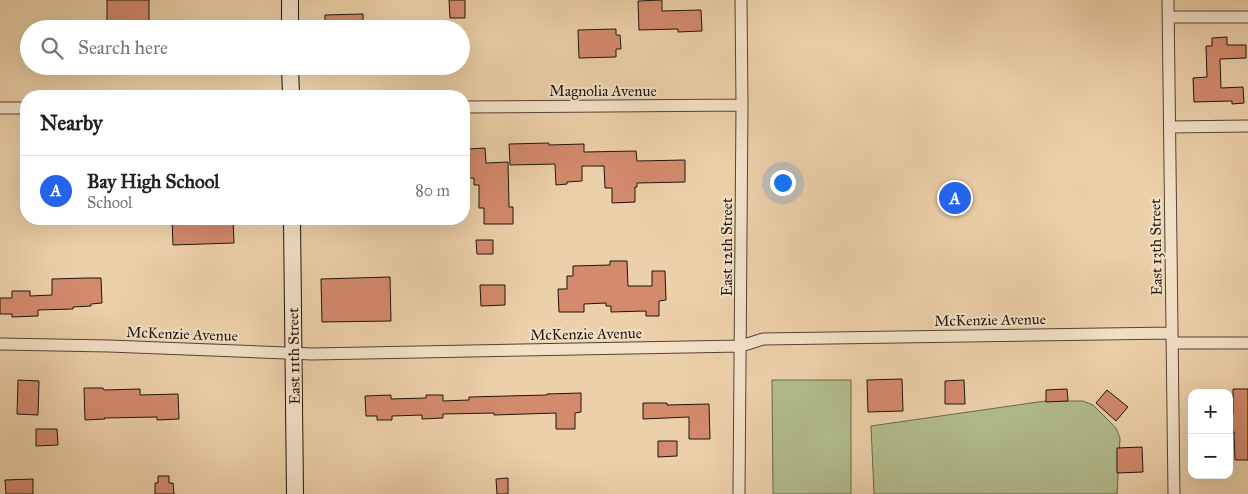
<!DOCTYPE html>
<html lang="en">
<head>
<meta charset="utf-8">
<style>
  body { margin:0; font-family:"IM FELL Great Primer",serif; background:#f6f6f6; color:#202124 }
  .controls { position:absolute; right:15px; bottom:15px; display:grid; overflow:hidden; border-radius:10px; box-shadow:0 5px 20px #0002 }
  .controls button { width:45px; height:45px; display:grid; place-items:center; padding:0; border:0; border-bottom:1px solid #e0e0e0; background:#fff; color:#202124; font:25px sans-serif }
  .you { position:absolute; left:782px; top:182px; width:18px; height:18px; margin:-12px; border:4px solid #fff; border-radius:50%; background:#1a73e8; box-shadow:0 0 0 8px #1a73e833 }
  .badge { display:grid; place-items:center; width:32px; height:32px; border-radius:50%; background:#2563eb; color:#fff; font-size:16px; font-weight:700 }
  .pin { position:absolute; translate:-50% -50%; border:2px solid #fff; box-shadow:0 1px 5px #0006 }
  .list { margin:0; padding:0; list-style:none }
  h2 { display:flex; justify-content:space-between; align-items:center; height:65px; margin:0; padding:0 20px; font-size:21px }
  h2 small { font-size:16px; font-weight:400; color:#757577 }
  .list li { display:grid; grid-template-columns:32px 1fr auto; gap:15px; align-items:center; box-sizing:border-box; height:70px; padding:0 20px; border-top:1px solid #e0e0e0 }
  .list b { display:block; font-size:19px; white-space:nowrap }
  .list p { margin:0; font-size:16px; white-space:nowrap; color:#757577 }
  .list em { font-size:16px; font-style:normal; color:#757577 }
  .icon { flex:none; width:28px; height:28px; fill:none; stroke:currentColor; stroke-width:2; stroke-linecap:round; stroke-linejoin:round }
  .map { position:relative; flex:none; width:1248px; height:494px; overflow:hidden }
  .search { position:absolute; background:#fff; box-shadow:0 5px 20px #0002; left:20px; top:20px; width:450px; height:55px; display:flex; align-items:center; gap:12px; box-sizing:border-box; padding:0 18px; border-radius:28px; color:#757577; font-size:19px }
  .panel { position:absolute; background:#fff; box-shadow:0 5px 20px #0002; left:20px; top:90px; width:450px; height:135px; border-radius:20px }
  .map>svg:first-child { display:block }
  .green { fill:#b2bc8d; stroke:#68694c }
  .building { fill:#d38a6d; stroke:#1d160c }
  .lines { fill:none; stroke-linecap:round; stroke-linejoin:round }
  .minor-casing { stroke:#514433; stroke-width:13 }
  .secondary-casing { stroke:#1d160c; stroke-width:18 }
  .minor { stroke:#f3e0c7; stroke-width:11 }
  .secondary { stroke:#f3e0c7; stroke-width:16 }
  .labels { text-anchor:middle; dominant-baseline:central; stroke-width:4; stroke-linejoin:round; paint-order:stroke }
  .street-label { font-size:15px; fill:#1d160c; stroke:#f3e0c7 }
</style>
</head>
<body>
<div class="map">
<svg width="1248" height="494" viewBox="0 0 1248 494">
  <rect width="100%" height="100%" fill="#ecd0a9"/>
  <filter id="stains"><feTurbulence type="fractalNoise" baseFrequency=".004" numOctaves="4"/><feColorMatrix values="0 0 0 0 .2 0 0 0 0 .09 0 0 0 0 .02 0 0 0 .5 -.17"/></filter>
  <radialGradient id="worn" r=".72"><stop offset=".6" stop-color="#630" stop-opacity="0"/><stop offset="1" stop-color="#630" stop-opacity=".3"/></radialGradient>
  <path class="green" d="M772,380H851V494H773Z
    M1045,401H1083L1093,405L1116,428L1120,438L1117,494H874L871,426Z"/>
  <path class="building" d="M107,0H149V29H107Z
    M449,0H465V18H450Z
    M662,0V11L701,10L702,31L678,32V29L639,30L638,1Z
    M363,14V29H325V15Z
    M616,29V35H620L621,49H616V57L579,58L578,30Z
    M1227,37V45H1246V58L1220,59L1221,88L1243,87L1244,103L1232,104V101L1194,102L1193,78L1207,77L1206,46H1212V38Z
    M549,143V145L584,144V152L636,151L637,161L685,160V182L637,183V187H635V202L612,203V188H605L604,166H582V181L567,182V184L556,185L555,164L510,165L509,144Z
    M485,148L486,163L508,162L509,207H513V224H484V208H479V185H474V178H464V163H468L467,149Z
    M172,219H233L234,243L173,245Z
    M476,240H493V254H477Z
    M610,261H627L628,286H652V271H665L666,300L659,301V316H646V311L611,312V306H606V303L584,304V312H559L558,289H567V276H573V266L610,265Z
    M390,277L391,321L322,322L321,279Z
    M87,278H101L102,303L91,304V306L73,307V309L38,310V316L12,317V314H0V298H12V291H30V296L52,295V279Z
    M480,285H505V305L481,306Z
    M902,379L903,411L868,412L867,380Z
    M18,380L39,381L38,415L17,414Z
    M964,380L965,404H945V381Z
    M84,388H103L104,390L140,389V395L178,394L179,419L157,420V417L104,418L105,419L85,420Z
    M1067,389L1068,401L1046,402V390Z
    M1233,389H1248V460H1235L1234,432L1229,433V414H1233Z
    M1107,390L1128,407L1116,421L1096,403Z
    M581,393V412L575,413V429H556V413L494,415V413L443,414V418L422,419V415L392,416V420H377V416H366L365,396L391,395V399L426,398V395H443V401L469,400V397L547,395V394Z
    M643,403H667V405L709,404L710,439H689V417L643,419Z
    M36,429H57L58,445L36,446Z
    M658,441H677V456L658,457Z
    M1142,447L1143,472L1117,473V448Z
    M158,476H169V483H173L174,494H155V483H158Z
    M508,478V494H497L496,479Z
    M33,479V494H6L5,480Z"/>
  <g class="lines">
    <g class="minor-casing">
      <path id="minor" d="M1168,0L1174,494
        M1169,17H1248
        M464,107L742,105
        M0,108H26
        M1170,127L1248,126
        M1172,343H1248
        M0,344L109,346L312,354L741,346L763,339L1172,333
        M739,494L742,105L741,0"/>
    </g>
    <g class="secondary-casing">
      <path id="secondary" d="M290,0V29
        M290,66L291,96
        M292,219L295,494"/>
    </g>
    <use href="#minor" class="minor"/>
    <use href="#secondary" class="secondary"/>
  </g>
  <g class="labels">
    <g class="street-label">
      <text x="603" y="91">Magnolia Avenue</text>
      <text transform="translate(727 247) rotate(-90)">East 12th Street</text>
      <text transform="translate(1156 247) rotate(-91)">East 13th Street</text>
      <text transform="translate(990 320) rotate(-1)">McKenzie Avenue</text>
      <text transform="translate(182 334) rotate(2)">McKenzie Avenue</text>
      <text transform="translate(586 334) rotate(-1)">McKenzie Avenue</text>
      <text transform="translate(294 356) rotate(-91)">East 11th Street</text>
    </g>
  </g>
  <rect width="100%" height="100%" filter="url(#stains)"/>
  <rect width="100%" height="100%" fill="url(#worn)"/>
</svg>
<div class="controls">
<button>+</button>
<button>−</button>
</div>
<div class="you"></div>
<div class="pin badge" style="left:955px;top:198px">A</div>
<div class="search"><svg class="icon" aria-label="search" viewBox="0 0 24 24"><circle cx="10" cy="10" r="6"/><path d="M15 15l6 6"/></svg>Search here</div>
<section class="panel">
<h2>Nearby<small></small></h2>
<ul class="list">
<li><span class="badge">A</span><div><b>Bay High School</b><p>School</p></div><em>80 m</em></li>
</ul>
</section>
</div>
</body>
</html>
